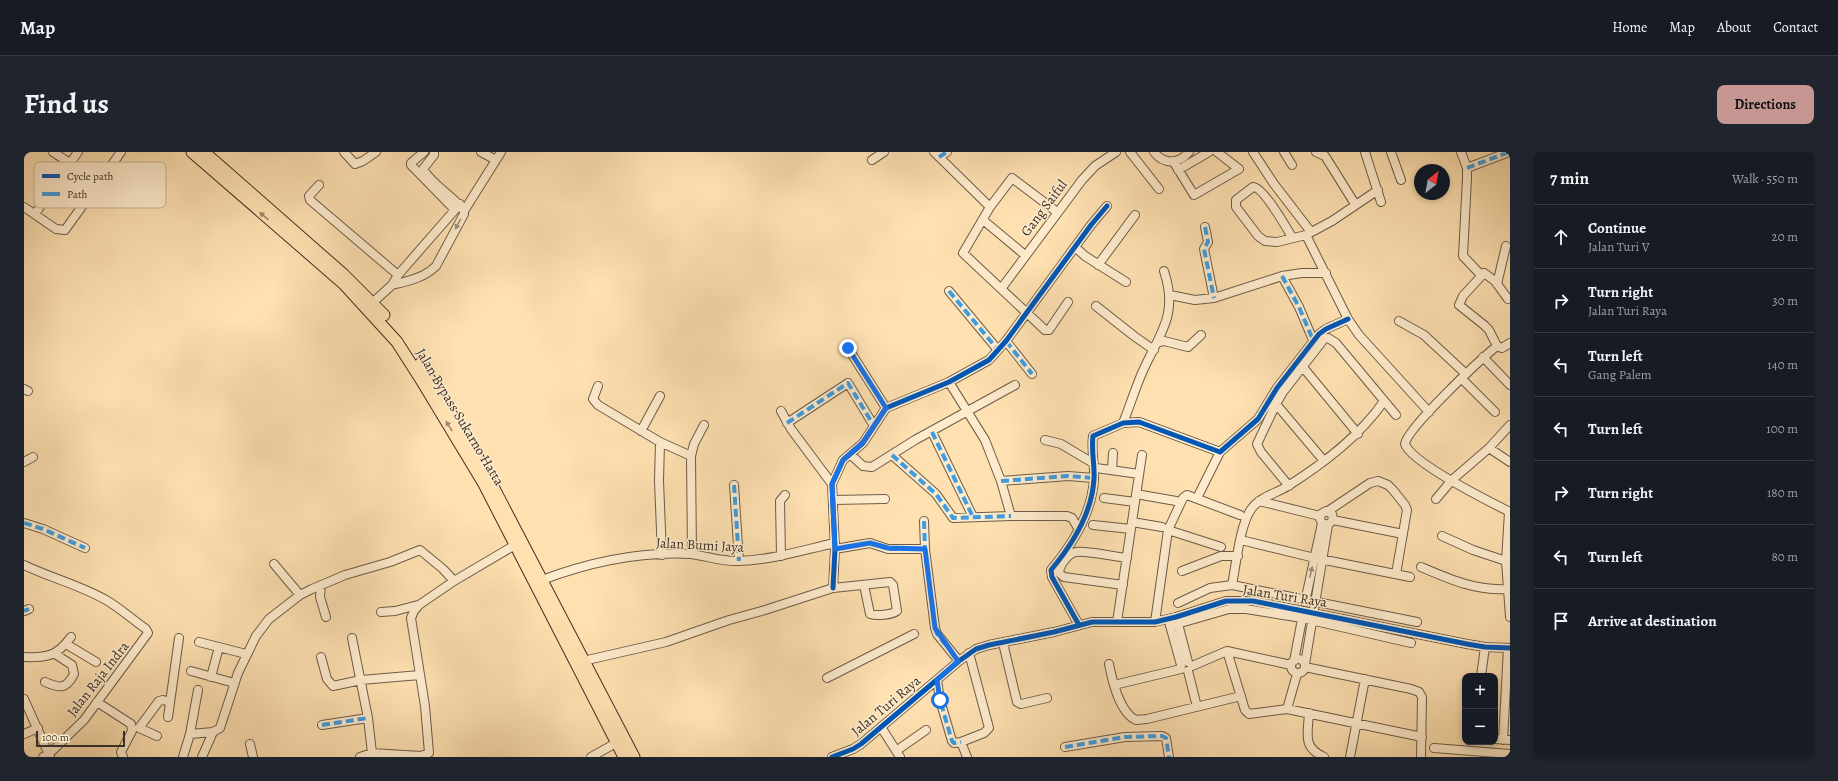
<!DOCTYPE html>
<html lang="en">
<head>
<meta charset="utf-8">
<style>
  body { margin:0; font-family:Alegreya,serif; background:#20242c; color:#f1f3f6 }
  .controls { position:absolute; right:12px; bottom:12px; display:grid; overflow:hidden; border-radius:8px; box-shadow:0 2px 6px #0003 }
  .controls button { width:36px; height:36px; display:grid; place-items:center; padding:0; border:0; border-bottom:1px solid #363941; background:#171b24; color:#f1f3f6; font:20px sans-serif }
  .compass { position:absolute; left:1390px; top:12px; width:36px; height:36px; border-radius:50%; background:#171b24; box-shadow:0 2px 6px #0003; rotate:31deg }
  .scale { position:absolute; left:12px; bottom:10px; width:89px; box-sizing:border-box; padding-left:4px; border:2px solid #3b3026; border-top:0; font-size:11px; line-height:14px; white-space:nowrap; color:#3b3026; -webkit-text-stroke:3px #feebcc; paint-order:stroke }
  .stop { position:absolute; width:12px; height:12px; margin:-9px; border:3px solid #1a73e8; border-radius:50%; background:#fff }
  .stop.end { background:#1a73e8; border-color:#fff; box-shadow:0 1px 4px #0008 }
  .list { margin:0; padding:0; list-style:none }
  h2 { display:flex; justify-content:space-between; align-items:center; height:52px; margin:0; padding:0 16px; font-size:17px }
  h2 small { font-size:13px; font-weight:400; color:#9ea1a6 }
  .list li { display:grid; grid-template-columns:26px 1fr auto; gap:12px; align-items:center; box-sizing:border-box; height:64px; padding:0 16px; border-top:1px solid #363941 }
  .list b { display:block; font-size:15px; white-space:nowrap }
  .list p { margin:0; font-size:13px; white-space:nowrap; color:#9ea1a6 }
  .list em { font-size:13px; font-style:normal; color:#9ea1a6 }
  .icon { flex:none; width:22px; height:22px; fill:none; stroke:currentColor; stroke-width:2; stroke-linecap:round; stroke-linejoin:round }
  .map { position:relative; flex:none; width:1486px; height:605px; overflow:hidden; border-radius:8px }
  header { display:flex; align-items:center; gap:24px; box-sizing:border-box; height:56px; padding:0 20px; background:#171b24; border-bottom:1px solid #363941 }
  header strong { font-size:19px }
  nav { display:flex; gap:22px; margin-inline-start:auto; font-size:14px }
  .intro { display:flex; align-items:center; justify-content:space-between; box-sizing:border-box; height:96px; padding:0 24px }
  h1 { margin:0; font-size:28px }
  .button { padding:10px 18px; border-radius:8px; background:#c59692; color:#111; font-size:14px; font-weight:700 }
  main { display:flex; gap:24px; padding:0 24px }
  aside { flex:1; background:#171b24; border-radius:8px; box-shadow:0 2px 6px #0003 }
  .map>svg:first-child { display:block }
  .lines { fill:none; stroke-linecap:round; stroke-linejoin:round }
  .minor-casing { stroke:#6c5c49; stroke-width:10 }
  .highway-casing { stroke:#3b3026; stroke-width:13 }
  .minor { stroke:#feebcc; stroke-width:8 }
  .highway { stroke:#fee0b1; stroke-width:11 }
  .quiet { stroke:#3f9de0; stroke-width:4; stroke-dasharray:8 4; stroke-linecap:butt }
  .cycleway-casing { stroke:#feebcc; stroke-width:8 }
  .cycleway { stroke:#0057b8; stroke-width:5 }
  .oneway { fill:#9c886c }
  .oneway2 { fill:#9c8e79 }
  .route { stroke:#1a73e8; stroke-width:5 }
  .labels { text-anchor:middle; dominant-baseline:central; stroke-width:3; stroke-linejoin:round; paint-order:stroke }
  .street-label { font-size:14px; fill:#3b3026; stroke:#feebcc }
  .key { fill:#feebcc; stroke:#c4b39a; stroke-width:1 }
  .key-label { font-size:11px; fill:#3b3026 }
</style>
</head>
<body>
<header>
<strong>Map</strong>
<nav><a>Home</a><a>Map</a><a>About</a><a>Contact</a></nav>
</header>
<div class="intro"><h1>Find us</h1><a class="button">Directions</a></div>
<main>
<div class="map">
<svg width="1486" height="605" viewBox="0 0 1486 605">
  <rect width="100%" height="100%" fill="#fee0b1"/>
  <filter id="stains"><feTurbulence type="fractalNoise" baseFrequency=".005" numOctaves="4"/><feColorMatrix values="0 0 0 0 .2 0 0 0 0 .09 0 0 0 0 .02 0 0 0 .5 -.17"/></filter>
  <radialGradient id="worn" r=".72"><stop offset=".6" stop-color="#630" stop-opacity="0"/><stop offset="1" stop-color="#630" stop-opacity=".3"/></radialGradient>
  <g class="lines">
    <g class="minor-casing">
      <path id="minor" d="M29,0L76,31
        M320,0L331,12L339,9L352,0
        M400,0L387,11V13L431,58
        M457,0L472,8
        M910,0L966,55
        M1106,0L1135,37
        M1130,0C1140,13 1155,12 1165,0
        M1229,0L1250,32L1287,80
        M1260,0L1268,13
        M1292,0L1301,4L1331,52
        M1341,0L1357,50
        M1367,0L1377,28
        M1437,0L1443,16V26L1439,104L1457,123
        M915,5L923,0
        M848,8L860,0
        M1149,9L1170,43L1215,17L1193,0
        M1443,16L1485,0
        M1154,18L1185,0
        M295,33L285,44L286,48L374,123
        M0,55L32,77L41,78L97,0
        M440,59L477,0
        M1033,60L988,26L966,55L939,101L1021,178H1025L1044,150
        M11,62L54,0
        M959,68L1001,103
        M1181,75L1184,90L1180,97L1190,146
        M1282,83L1324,167L1335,183L1405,260
        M1268,85C1262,75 1239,35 1229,35L1212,48V55L1234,84L1241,89L1253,90L1282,83L1308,69L1354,38
        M1051,95L1061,104L1102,130
        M1074,113L1111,63
        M1258,124L1275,155L1289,188
        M1473,132L1482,94
        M368,133C384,129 400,126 412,114L440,62V59C429,43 409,34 399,17L410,3V0
        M977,137L1058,28L1071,14L1092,0
        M925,139L974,198
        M1146,143L1171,148L1190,146L1258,124L1278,121H1302
        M1484,147L1471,129L1460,121L1439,144L1435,153L1460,173L1465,178L1473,194L1478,196L1486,191
        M345,154L368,133L374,123L436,52
        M1072,154L1110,184L1130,198
        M1375,169L1400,183L1442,222
        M982,189L1008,222
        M1135,190L1140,189L1164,195L1177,183
        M1473,194C1458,206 1383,276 1381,292C1388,311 1466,350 1486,360
        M824,196L862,256
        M1459,205L1486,233
        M1278,214L1334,282
        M1438,227L1471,260
        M925,230L961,288L977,329L987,364H1043L1048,366L1054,376
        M574,234L569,247L574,253L636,290L667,304
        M0,237L4,239
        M1252,252L1233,292L1237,300L1265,334
        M757,259L767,277L808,332
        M763,271L824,231L850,274
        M1099,271C1106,254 1111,237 1118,221C1135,182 1155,164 1140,119
        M617,279L636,244
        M908,280L949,365
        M1021,288L1037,292L1069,311
        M636,290L635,329L638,403
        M1465,296L1486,310
        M826,302L839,314L848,315L891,288L991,233
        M868,303L912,342L929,366L987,364
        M1300,309L1252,252L1259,240L1300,187L1304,186L1312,191L1372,263
        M0,310L9,305
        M1072,316L1115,322
        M1088,318L1089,301
        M977,329L1044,324L1070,326
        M710,333L715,409
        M1112,342L1152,349
        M1080,346L1111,350
        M1173,346L1196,300
        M1412,347L1428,328L1465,296L1486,273
        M809,348L861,347
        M1235,349L1296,364
        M1304,359L1346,331L1354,329L1364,333L1369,338L1381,353L1383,358L1372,422
        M1485,360L1482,409L1486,465
        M1309,368L1379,382
        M900,369L901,397L911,476L913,482L935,509
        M1108,370L1138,375
        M0,371L19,377L61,396
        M1069,373L1107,377
        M1144,378L1197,395
        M1418,384L1449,398L1482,409
        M1217,388L1291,406L1386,425
        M811,397L846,391L864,397H901
        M668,402L667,304L670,292L680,273
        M757,404L756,349L761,343
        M250,412L276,443
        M0,413C27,426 56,433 82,448C96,456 109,468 122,477L124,481L60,568L25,602L19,605
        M1397,415C1425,427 1452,439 1483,437
        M1158,419L1197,404H1214
        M518,428C566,410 615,399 667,402C683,404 698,410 715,409C748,408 779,398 811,391
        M297,433L296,445L302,465
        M1099,433L1040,425L1035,421C1035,414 1044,401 1052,400C1062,398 1091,405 1103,406
        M1208,433C1212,413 1216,371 1228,356C1236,345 1253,341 1264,334C1300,311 1336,284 1360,249
        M809,436L811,397L808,332L819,308L839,291L862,256L925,230L965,208L982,189L1067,73L1083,54
        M1281,450L1298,371
        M1154,451L1186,436L1208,433L1393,470
        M0,459L5,457
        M357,460L371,459L394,453
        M1153,468L1164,510
        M1093,470L1118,303
        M1131,470L1144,378L1159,346L1163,343L1216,363
        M1145,470L1157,513
        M1055,473L1028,425L1027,418C1048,393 1068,361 1070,327C1071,313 1067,299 1069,284L1099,271L1115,270L1196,300L1234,267L1253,236L1295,182L1302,177L1324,167
        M1146,474L1205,457H1222L1278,466L1387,491
        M328,486L344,566L348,601L336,605
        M175,490L222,502
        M979,491L993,550L997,552L1023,546
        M42,492L72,510
        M1203,499L1221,558L1225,562L1263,557L1398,585
        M0,505C23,506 33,504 47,485
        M297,505L303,527L309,534L337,528L396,523
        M1267 514a7 7 0 1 1 14 0a7 7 0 1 1-14 0Z
        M559,509L642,490L705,468L741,458L809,436L866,430L869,433L873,459C867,463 853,464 846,462L840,433
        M1270,509L1279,462
        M1085,512C1088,528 1096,561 1112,568L1123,567L1217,544
        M1281,512L1304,373L1309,368L1308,362L1302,359L1297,362L1296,367L1298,371L1304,373
        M1168,514L1203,499L1267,513
        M1281,515L1387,537L1395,540L1398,545L1397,605
        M167,519L210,531
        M1164,519L1173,555
        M1457,524L1461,495
        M187,525L195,495
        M803,526L890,482
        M913,528L916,548L928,589L930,591L937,590
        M21,530C35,536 42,538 50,522L48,513L31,502
        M1090,533L1157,517
        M0,547L26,605
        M73,550L107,572L108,579L97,600L99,605
        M1263,557L1273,522
        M1285,561C1284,582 1278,595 1300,605
        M144,565L155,486
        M298,573L344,566
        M857,575L876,605
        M0,582L14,576
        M166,582L174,538
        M133,584L115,576L135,549L139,548L146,550
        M1471,587L1486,588
        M1479,588L1484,496
        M226,592L229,605
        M1041,595L1101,585L1138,584L1142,586L1145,605
        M1410,596L1486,602
        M872,599L902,578
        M159,605L166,582L189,580L196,576L214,521L232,484L245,467L276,443L288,437L321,423L366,410L396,398L419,417L430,429
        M178,605L189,580
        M348,605V601L397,604L405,601L401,554L387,466L390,459L395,453L430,429L491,393
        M567,605L592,591
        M808,605L829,597L837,592L935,509L952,497L965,493L1030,480L1068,470H1131L1152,465L1202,449H1229L1443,492L1461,495L1486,496
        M943,605L937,590L960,581L965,576L945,501
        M1326,605L1341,527"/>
    </g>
    <g class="highway-casing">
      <path id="highway" d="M168,0L320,132L373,190L396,226L460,332L600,605
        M180,0L320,123L360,163
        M396,212L453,304L610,605"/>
    </g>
    <use href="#minor" class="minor"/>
    <use href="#highway" class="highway"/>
    <path class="quiet" d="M915,5L923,0
      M1443,16L1485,0
      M1181,75L1184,90L1180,97L1190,146
      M1258,124L1275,155L1289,188
      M925,139L974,198
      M982,189L1008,222
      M824,196L862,256
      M763,271L824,231L850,274
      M908,280L949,365
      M868,303L912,342L929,366L987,364
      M977,329L1044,324L1070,326
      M710,333L715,409
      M900,369L901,397L911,476L913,482L935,509
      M0,371L19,377L61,396
      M854,393L864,397H901
      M0,459L5,457
      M913,528L916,548L928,589L930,591L937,590
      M298,573L344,566
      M1041,595L1101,585L1138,584L1142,586L1145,605"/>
    <g class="cycleway-casing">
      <path id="cycleway" d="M809,436L811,397L808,332L819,308L839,291L862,256L925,230L965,208L982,189L1067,73L1083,54
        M1055,473L1028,425L1027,418C1048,393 1068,361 1070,327C1071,313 1067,299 1069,284L1099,271L1115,270L1196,300L1234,267L1253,236L1295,182L1302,177L1324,167
        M808,605L829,597L837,592L935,509L952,497L965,493L1030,480L1068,470H1131L1152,465L1202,449H1229L1443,492L1461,495L1486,496"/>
    </g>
    <use href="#cycleway" class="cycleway"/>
  </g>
  <defs><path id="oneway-solid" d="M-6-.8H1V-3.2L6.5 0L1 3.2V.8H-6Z"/></defs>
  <g class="oneway">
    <use href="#oneway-solid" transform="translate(240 64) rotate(-140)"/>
    <use href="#oneway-solid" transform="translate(425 274) rotate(-122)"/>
  </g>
  <g class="oneway2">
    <use href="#oneway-solid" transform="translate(434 72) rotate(118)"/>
    <use href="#oneway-solid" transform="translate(1287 420) rotate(-77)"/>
  </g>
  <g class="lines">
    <path class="route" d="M824,196L862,256L839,290L819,308L808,332L811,397L846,391L864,396L901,397L911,476L934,509L913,528L916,548"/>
  </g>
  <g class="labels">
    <g class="street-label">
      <text transform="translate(1020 56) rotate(-53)">Gang Saiful</text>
      <text transform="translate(436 265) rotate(59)">Jalan Bypass Sukarno Hatta</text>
      <text transform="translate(676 393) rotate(3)">Jalan Bumi Jaya</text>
      <text transform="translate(1261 444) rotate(9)">Jalan Turi Raya</text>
      <text transform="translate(74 527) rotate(-52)">Jalan Raja Indra</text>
      <text transform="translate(862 554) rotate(-40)">Jalan Turi Raya</text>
    </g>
  </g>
  <rect x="10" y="10" width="132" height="46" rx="6" class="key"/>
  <rect x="18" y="22" width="18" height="4" fill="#0057b8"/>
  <rect x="18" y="40" width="18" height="4" fill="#3f9de0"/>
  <g class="key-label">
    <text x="43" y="28">Cycle path</text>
    <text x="43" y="46">Path</text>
  </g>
  <rect width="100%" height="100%" filter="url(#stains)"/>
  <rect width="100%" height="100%" fill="url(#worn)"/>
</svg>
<div class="controls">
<button>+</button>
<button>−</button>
</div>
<svg class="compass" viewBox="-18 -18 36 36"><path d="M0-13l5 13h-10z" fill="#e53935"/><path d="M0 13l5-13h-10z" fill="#9ea1a6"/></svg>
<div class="scale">100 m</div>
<div class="stop" style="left:916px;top:548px"></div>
<div class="stop end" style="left:824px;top:196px"></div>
</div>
<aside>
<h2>7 min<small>Walk · 550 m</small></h2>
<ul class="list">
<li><svg class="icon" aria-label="ahead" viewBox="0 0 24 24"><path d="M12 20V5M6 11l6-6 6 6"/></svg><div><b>Continue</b><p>Jalan Turi V</p></div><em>20 m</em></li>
<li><svg class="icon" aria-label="right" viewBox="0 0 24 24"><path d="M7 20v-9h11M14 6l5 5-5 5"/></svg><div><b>Turn right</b><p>Jalan Turi Raya</p></div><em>30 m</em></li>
<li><svg class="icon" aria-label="left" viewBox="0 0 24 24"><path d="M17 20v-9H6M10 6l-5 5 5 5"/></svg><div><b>Turn left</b><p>Gang Palem</p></div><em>140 m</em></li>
<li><svg class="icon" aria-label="left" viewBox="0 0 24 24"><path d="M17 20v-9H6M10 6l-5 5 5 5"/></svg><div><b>Turn left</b></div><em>100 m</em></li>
<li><svg class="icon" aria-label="right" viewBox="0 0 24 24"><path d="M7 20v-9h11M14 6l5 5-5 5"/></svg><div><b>Turn right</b></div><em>180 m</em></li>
<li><svg class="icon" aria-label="left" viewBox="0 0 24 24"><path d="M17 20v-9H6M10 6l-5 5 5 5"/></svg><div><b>Turn left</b></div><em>80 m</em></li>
<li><svg class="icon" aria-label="arrive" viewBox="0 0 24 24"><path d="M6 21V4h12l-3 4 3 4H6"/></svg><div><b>Arrive at destination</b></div></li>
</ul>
</aside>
</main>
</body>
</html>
